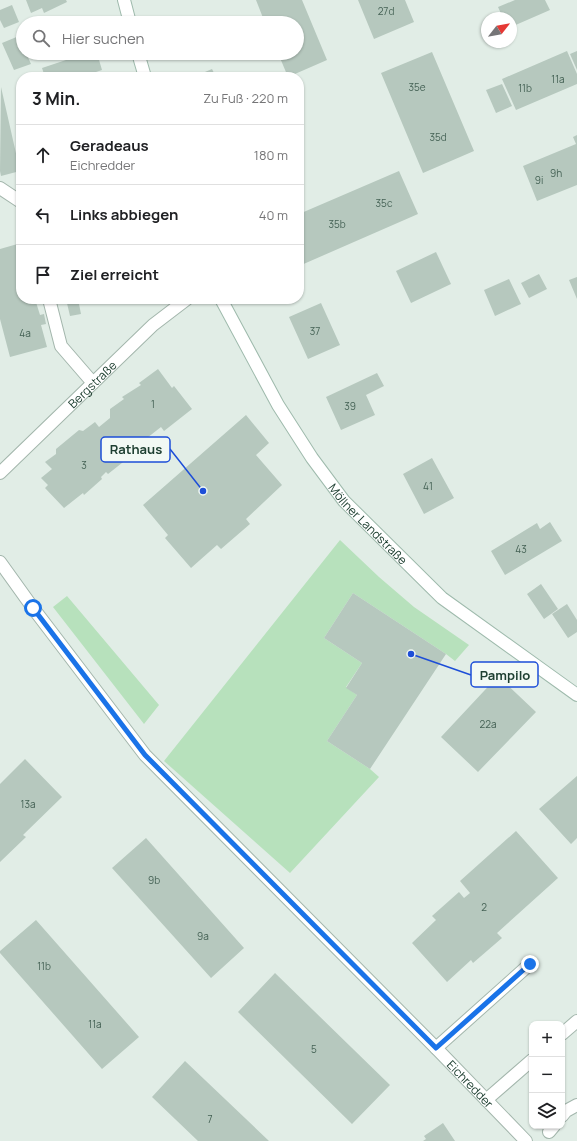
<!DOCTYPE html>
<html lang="de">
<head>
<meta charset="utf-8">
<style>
  body { margin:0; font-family:Manrope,sans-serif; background:#f6f6f6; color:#202124 }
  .controls { position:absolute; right:12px; bottom:12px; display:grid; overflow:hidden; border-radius:8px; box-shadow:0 1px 3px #0004 }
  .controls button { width:36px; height:36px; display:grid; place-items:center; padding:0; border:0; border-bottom:1px solid #e0e0e0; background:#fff; color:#202124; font:20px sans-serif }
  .compass { position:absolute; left:481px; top:12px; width:36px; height:36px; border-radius:50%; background:#fff; box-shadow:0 1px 3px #0004; rotate:59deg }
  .stop { position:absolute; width:12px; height:12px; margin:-9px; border:3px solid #1a73e8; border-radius:50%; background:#fff }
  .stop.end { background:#1a73e8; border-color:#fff; box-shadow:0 1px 4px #0008 }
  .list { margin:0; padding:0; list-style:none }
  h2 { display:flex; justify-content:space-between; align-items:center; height:52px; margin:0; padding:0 16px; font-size:17px }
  h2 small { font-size:13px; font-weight:400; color:#757577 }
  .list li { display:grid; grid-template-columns:26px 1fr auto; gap:12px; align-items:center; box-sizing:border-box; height:60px; padding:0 16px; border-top:1px solid #e0e0e0 }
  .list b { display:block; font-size:15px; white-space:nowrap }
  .list p { margin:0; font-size:13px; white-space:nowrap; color:#757577 }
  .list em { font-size:13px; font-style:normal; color:#757577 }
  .icon { flex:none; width:22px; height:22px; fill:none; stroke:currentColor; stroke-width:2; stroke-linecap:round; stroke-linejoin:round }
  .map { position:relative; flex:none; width:577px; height:1141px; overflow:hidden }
  .search { position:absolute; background:#fff; box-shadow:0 1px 3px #0004; left:16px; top:16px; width:288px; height:44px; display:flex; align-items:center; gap:10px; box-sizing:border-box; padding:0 14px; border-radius:22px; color:#757577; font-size:15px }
  .panel { position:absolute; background:#fff; box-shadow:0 1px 3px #0004; left:16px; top:72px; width:288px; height:232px; border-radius:16px }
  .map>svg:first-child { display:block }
  .green { fill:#b7e1bc }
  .building { fill:#b6c8be }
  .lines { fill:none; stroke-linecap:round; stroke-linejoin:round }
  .service-casing { stroke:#a3b6ac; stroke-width:14 }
  .pedestrian-casing { stroke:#a3b6ac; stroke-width:14 }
  .minor-casing { stroke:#a3b6ac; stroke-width:14 }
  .secondary-casing { stroke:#9ebaac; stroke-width:14 }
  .service { stroke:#fff; stroke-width:12 }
  .pedestrian { stroke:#fff; stroke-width:12 }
  .minor { stroke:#fff; stroke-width:12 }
  .secondary { stroke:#fff; stroke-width:12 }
  .route { stroke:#1a73e8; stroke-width:5 }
  .labels { text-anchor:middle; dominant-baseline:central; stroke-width:3.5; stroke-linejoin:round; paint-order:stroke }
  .number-label { font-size:10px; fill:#456255 }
  .street-label { font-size:12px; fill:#1f4032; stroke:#f2f9f4 }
  .leader { fill:none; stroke:#1d4ed8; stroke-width:1.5 }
  .callout-dot { fill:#1d4ed8; stroke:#f2f9f4; stroke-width:1.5 }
  .callout { fill:#f2f9f4; stroke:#1d4ed8; stroke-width:1.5 }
  .callout-label { font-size:13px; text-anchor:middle; font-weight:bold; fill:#1f4032 }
</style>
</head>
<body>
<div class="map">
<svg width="577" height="1141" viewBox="0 0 577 1141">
  <rect width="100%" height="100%" fill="#e1ede6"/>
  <path class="green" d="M340,540L379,577L414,607L469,645L455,661L446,654L353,593L324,638L362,663L346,687L357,695L327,741L370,769L379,777L290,873L164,761Z
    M67,596L159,705L144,724L53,607Z"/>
  <path class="building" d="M26,0H66L67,2L44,13L42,8L31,13Z
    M256,0H302L327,60L288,77L278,53H297V23H265Z
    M358,0H405L414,22L374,39Z
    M515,0H545L550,10L511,27V18H503L498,7Z
    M12,5L19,22L4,28L0,20V10Z
    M72,18L75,23H62Z
    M19,36L23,46V53H26L31,64L14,70L2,43Z
    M567,51L577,74V84L516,110L502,79Z
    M577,51V70L570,54Z
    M432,52L474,151L423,173L381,73Z
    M87,53H97L102,70L93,73L94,77H45L42,68Z
    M212,69L216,77H193Z
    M502,84L512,106L496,113L486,90Z
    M1,87L20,171L1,176L0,171Z
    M577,135V185L537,201L523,166L576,144L573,137Z
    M399,171L418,214L299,266V214Z
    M21,243V299H35L40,315L44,314L46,324L41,325L47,347L10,357L0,319V249Z
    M436,252L451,284L411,303L396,271Z
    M539,274L547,289L529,298L521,283Z
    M577,277V299L569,280Z
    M509,279L521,304L495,316L484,290Z
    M66,299H78L81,314L70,316Z
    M321,303L340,345L308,359L289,317Z
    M158,369L172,388L174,386L192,409L164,431L161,427L124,456L127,459L108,474L106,472L101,477L102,479L84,495L83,493L64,508L45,488L48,485L41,478L52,469L45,462L56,454V449L79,430L83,431L95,422L99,427L110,418V409L124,399L122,397L141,385L139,383Z
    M377,373L384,386L366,395L375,415L341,430L326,397Z
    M246,415L269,443L256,455L282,485L246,519L250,524L221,549L217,545L191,568L165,538L168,535L143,505Z
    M432,458L454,498L424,514L403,474Z
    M550,522L562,541L505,575L491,551L537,523L540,529Z
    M541,584L558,609L544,619L527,594Z
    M353,593L446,654L370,769L327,741L357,695L346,688L362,663L324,638Z
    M567,604L577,620V632L568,638L552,614Z
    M498,676L536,712L478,772L441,737Z
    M25,759L62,797L23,835L26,837L0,862V784Z
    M577,776V838L571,844L539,809Z
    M516,831L558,878L497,933L502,938L473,963L471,960L447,982L412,943L436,920L432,916L459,892L464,898L470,893L460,881Z
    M146,838L244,948L211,978L112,868Z
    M36,920L139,1037L102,1069L0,953V951Z
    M275,973L390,1085L352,1124L238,1012Z
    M185,1061L269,1141H198L152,1097Z
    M443,1123L455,1141H423L426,1139L424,1136Z"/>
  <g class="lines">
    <g class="service-casing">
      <path id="service" d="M0,188L21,202
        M49,299L61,346L93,383
        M562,1034L577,1021
        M436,1048L530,964
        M486,1100L532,1060"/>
    </g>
    <g class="pedestrian-casing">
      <path id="pedestrian" d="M562,1116L566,1111L577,1105
        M549,1132L554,1126"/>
    </g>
    <g class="minor-casing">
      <g id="minor">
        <path id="s1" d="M0,473L153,325L187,299"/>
        <path id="s2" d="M0,562L33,608L145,755L436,1048L526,1141"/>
      </g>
    </g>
    <g class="secondary-casing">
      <g id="secondary">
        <path d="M124,0L130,23"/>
        <path d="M138,53L145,77"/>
        <path id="s3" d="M221,299L278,405L312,458L344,501L442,598L577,695"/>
      </g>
    </g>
    <use href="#service" class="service"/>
    <use href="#pedestrian" class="pedestrian"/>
    <use href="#minor" class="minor"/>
    <use href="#secondary" class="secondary"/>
  </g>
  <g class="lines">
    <path class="route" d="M33,608L145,755L436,1048L530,964"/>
  </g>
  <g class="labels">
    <g class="number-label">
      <text x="386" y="11">27d</text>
      <text x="558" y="79">11a</text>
      <text x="417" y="87">35e</text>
      <text x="525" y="88">11b</text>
      <text x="438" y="137">35d</text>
      <text x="556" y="173">9h</text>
      <text x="539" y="180">9i</text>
      <text x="384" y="203">35c</text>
      <text x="337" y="224">35b</text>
      <text x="315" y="331">37</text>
      <text x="25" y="333">4a</text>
      <text x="153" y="404">1</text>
      <text x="350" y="406">39</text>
      <text x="84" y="465">3</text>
      <text x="428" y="486">41</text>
      <text x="521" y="549">43</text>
      <text x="488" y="724">22a</text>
      <text x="28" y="804">13a</text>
      <text x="154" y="880">9b</text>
      <text x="484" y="907">2</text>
      <text x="203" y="936">9a</text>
      <text x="44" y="966">11b</text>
      <text x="95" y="1024">11a</text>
      <text x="314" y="1049">5</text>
      <text x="210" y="1119">7</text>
    </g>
    <g class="street-label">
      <text stroke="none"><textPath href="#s1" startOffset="128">Bergstraße</textPath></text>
      <text stroke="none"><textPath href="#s3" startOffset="270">Möllner Landstraße</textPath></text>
      <text stroke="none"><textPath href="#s2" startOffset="704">Eichredder</textPath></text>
    </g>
  </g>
  <path class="leader" d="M203 491L170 449M411 654L471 675"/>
  <g class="callout-dot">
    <circle cx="203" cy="491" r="4"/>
    <circle cx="411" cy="654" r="4"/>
  </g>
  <g class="callout">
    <rect x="101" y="437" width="69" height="25" rx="4"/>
    <rect x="471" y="662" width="67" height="25" rx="4"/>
  </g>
  <g class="callout-label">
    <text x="136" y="454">Rathaus</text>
    <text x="505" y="680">Pampilo</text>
  </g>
</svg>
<div class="controls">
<button>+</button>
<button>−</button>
<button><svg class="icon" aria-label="layers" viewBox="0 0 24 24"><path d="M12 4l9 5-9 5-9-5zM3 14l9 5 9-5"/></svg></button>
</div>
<svg class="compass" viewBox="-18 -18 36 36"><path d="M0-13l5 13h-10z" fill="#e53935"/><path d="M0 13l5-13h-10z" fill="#757577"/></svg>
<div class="stop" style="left:33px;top:608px"></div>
<div class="stop end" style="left:530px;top:964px"></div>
<div class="search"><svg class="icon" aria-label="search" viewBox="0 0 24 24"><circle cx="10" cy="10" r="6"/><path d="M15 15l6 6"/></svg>Hier suchen</div>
<section class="panel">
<h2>3 Min.<small>Zu Fuß · 220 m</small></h2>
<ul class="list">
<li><svg class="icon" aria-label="ahead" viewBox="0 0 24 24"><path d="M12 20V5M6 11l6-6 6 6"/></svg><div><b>Geradeaus</b><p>Eichredder</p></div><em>180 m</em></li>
<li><svg class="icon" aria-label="left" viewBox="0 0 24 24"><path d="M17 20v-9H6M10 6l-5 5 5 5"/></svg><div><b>Links abbiegen</b></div><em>40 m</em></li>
<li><svg class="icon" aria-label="arrive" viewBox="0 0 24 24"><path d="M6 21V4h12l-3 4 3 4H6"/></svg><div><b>Ziel erreicht</b></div></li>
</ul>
</section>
</div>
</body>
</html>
